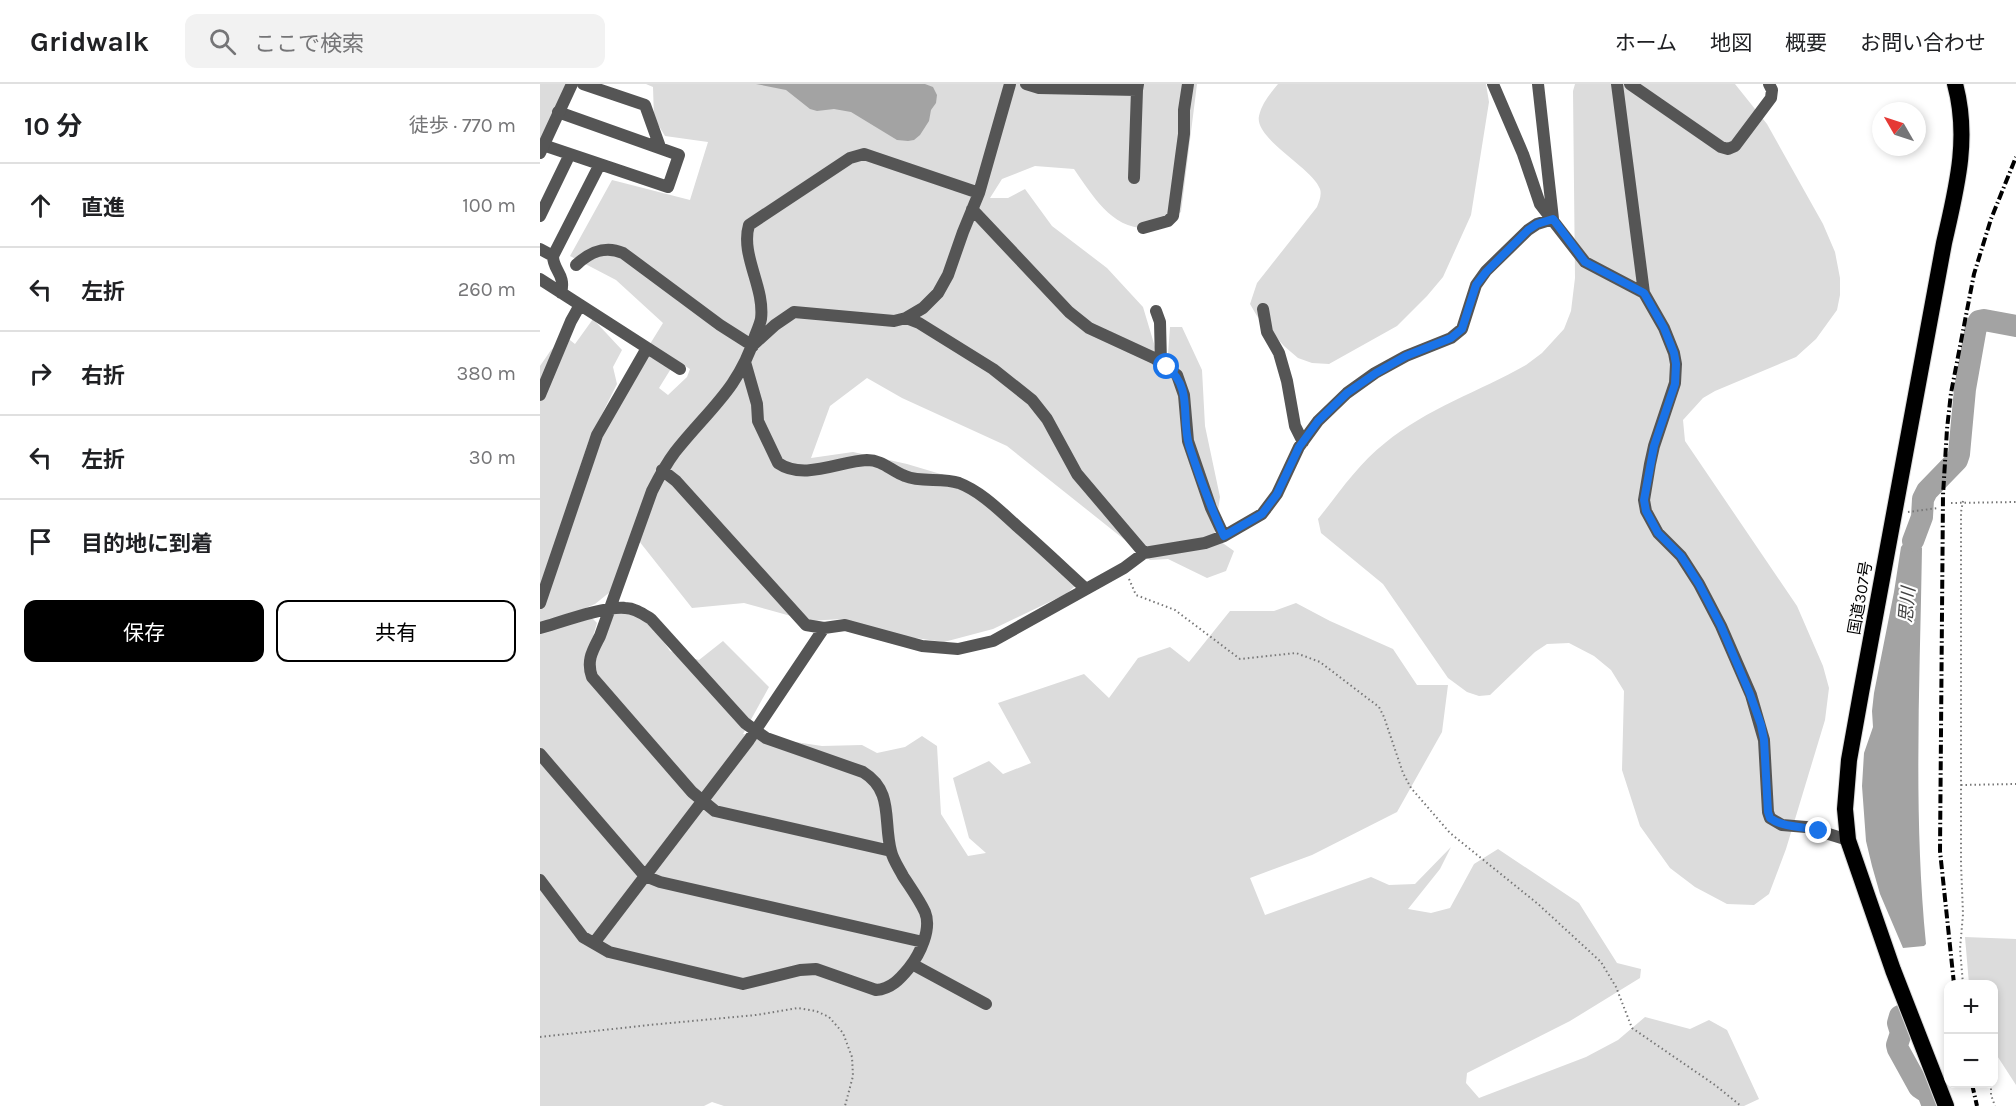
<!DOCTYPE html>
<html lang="ja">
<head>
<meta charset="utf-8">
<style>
  body { margin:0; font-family:Karla,"Noto Sans JP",sans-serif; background:#f2f2f2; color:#202124 }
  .controls { position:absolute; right:18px; bottom:18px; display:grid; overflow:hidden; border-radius:12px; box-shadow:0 3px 9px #0003 }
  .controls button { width:54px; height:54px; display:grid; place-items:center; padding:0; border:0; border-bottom:2px solid #e0e0e0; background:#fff; color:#202124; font:30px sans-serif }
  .compass { position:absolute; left:1332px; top:18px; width:54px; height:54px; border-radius:50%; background:#fff; box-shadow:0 3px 9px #0003; rotate:309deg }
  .stop { position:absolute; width:18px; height:18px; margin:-14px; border:4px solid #1a73e8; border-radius:50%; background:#fff }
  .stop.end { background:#1a73e8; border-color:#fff; box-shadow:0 2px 6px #0008 }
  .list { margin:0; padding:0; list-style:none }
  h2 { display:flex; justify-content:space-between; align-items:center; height:78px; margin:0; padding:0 24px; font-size:26px }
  h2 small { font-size:20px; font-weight:400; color:#757577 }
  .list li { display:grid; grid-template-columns:39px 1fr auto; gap:18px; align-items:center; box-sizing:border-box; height:84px; padding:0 24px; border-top:2px solid #e0e0e0 }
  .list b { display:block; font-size:22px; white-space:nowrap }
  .list em { font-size:20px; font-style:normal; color:#757577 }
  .actions { display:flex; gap:12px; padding:18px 24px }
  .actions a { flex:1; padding:14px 0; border:2px solid #000; border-radius:12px; text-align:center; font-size:21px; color:#000 }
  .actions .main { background:#000; color:#fff }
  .icon { flex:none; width:33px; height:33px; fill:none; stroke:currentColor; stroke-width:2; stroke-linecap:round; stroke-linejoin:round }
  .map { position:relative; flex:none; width:1476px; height:1022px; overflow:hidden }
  header { display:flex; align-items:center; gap:36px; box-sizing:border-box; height:84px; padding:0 30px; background:#fff; border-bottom:2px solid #e0e0e0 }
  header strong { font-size:28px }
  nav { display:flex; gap:33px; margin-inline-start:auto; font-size:21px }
  .search { width:420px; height:54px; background:#f2f2f2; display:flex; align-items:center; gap:15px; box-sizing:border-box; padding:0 21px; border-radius:12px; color:#757577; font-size:22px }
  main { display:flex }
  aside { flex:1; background:#fff }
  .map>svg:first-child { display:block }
  .green { fill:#dcdcdc }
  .water { fill:#a3a3a3 }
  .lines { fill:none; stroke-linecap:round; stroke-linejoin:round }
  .river { stroke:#a3a3a3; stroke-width:22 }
  .trunk-casing { stroke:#dbdbdb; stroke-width:18 }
  .path { stroke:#777; stroke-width:2; stroke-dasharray:1.5 3; stroke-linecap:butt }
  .minor { stroke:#555; stroke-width:12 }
  .tertiary { stroke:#555; stroke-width:12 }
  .trunk { stroke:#000; stroke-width:16 }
  .rail { stroke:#000; stroke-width:4; stroke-dasharray:9 3 1.5 3; stroke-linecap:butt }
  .route { stroke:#1a73e8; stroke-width:8 }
  .labels { text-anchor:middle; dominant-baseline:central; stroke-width:4.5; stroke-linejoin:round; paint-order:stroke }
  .street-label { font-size:16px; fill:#000; stroke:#fff }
  .water-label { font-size:18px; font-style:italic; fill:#444; stroke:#fff }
</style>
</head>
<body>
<header>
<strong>Gridwalk</strong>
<div class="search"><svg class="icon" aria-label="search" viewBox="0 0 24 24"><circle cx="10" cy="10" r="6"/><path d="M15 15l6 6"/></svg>ここで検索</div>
<nav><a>ホーム</a><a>地図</a><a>概要</a><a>お問い合わせ</a></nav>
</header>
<main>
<aside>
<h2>10 分<small>徒歩 · 770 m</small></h2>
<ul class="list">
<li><svg class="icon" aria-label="ahead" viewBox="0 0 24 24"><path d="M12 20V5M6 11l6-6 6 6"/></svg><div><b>直進</b></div><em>100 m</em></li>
<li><svg class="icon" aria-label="left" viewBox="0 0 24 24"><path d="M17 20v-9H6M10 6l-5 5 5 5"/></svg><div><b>左折</b></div><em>260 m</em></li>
<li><svg class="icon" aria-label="right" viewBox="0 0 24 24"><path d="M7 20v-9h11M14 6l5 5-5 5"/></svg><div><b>右折</b></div><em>380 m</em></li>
<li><svg class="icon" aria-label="left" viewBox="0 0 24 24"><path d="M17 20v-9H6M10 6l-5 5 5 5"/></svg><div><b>左折</b></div><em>30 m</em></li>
<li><svg class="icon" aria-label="arrive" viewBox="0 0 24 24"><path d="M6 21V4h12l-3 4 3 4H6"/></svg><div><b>目的地に到着</b></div></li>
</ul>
<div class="actions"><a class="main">保存</a><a>共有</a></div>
</aside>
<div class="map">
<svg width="1476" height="1022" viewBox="0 0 1476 1022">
  <rect width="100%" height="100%" fill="#fff"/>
  <path class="green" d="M0,0H26L0,61Z
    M106,0H252L354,7L341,0H657L641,128C633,133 621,143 612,144C573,148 553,112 534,85L495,82L462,95L450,114H468L485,105L512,142L567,184L603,223L615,263L628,270L630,243H642L662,286L665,342L680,413L674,453L694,467L686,487L667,494L628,475L610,476L467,362L362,314L327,294L290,322L271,374L313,368L367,380L434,400L540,498L526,510L453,545L404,558L353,551L301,535L269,537L204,519L152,524L99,457L70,508L55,520L32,530L53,535L57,539L50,562L71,529L83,517L100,523L130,567L159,576L183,557L229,603L203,650L282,662L322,661L337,669L365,663L382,652L397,662L401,730L428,772L446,769L429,754L413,694L449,677L463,690L491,679L458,619L544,590L569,614L598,574L630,563L649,578L690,527H734L756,519L790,537L853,565L877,601H908L902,648L857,728L772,771L710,794L725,831L831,793L849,801L875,800L911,763L900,785L868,825L891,829L910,824L934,780L958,765L1039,819L1077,879L1101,885L1100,894L1030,937L927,989L926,999L939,1014L1046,973L1078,956L1105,933L1150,945L1169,936L1187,946L1219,1015L1204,1022H184L172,1018L164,1022H0V282L11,266L26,253L35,260L53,235L82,266L73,283L77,300L49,356L28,420L60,352L106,271L132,283L119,304L128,311L147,293L150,285L110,260L123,239L76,196L30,172L72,96L150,116L168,58L125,52L114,34L113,3Z
    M738,0H946L949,18L931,131L903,193L887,212L857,242L789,280L772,279L758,274L744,262L717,232L710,220L717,199L777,123C779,118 782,111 780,105C773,84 714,55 719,32C722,19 730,10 738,0Z
    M1035,0H1195L1227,40L1283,140L1295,168L1300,194V211L1297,226L1276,255L1256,273L1175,307L1163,314L1143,336L1145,357L1257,522L1283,582L1289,604L1285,636L1246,765L1229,810L1214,821L1187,820L1155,803L1130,784L1100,742L1082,686L1084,607L1071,586L1054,572L1029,559L1007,560L995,568L950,611L939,612L927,608L908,594L843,500L781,449L778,435C799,409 818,380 845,359C886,325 940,307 986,281L1002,269L1024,245L1031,227L1035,194L1033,7Z
    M1425,853L1476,855V1001L1454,967V900H1429Z"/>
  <path class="water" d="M216,0H385L393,3L397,11L396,19L391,26L389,37L380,51L374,56L368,57L357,56L311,28L294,25L277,27L270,25L246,6Z
    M1383,427L1384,432L1375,460L1382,464C1380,596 1373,729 1386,860L1384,862L1363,864L1340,810L1332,782L1326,757L1322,702L1324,669L1333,643L1332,627L1334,609L1354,508L1361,463L1364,459L1370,460L1371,449L1376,433L1380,432L1381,428Z"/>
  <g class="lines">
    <path class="river" d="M1373,457L1382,433L1383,415L1387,407L1417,376L1419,370L1425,305L1436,243L1439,237L1444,236L1476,242
      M1360,932L1358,939L1361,949L1357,961L1358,965L1379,1003L1388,1009L1393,1022"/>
    <g class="trunk-casing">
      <path id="trunk" d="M1406,1022L1353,886L1308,756L1305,725L1309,676L1321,609L1404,159C1416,106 1430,55 1415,0"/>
    </g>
    <path class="path" d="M1423,417L1421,428V780L1423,830L1420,865L1423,900
      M1411,419L1476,418
      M1368,428L1398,424
      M589,495L596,511L635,526L700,575L756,569L780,578L839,623L844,633L863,689L871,704L910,749L998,820L1061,878L1076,903L1092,944L1175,1001L1201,1022
      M1421,701L1476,700
      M0,953L109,941L216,931L258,924L276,927L289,933L303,949L312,973L313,992L305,1022
      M1451,1000V1011L1455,1022"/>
    <path class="minor" d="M43,0L105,21L120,63
      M486,0L499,4L597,6L598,0
      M953,0L983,70L1000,120L1045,178L1104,209
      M998,0L1013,135
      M1077,0L1104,209L1124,244L1134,269L1136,280L1135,299L1114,362L1110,380L1104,416L1106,427L1118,449L1141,472L1159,500L1181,542L1211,611L1224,656L1228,728L1230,734L1242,741L1266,743L1308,756
      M1090,0L1181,63L1188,65L1195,62L1231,14L1232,6L1229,0
      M3,61L128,103L139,71L18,28
      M594,94L597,6
      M432,125L529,228L549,244L614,274L637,291L644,311L648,357L671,424L684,452
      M0,132L30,70
      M603,144L628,137L633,132L644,50V26L648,0
      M0,165L13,172L60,80
      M13,172C13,187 26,190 21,209
      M36,181C50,168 65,161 83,169L180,241L213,262
      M0,195L140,285
      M723,225L727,248L739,269L747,297L755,342L763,358
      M616,227L620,238L621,279
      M366,234L379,239L453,285L492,316L507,335L537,390L604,469
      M213,261L235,241L254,228L354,237L366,234L383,224L398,209L408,191L423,148L439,109L470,0
      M205,278L217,320L218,337L238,379C264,397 300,377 327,376C343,376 351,387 365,392C381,399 402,393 419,399C442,408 460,427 478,443C501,463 523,484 546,505
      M0,311L31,237L40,221
      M122,386L136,397L266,541L284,544L305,541L382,562L418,565L453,557L584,484L604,469L665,459L684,452L722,430L737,410L759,363L778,337L807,309L835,289L866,272L911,254L922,245L936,201L946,187L988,146L997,140L1013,135
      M0,519L57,351L107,264
      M0,544C21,538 65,522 85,524C95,524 103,530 111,535L205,639L226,654L323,688C354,707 343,737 351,767C353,776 359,784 363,792C370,803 379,815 385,828C392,845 380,870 369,884C360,895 351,905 336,906L276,885L260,886L203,900L69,868L43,853L0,796
      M0,670L105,792L120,798L383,858
      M351,767L175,727L152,708L52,593C46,576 53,566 60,552L112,407C119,393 126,380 135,368C167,327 199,305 215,252C217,247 220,240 221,235C225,203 200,171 209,141L310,74L324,70L439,109
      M54,859L209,656L284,544
      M372,880L446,920"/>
    <path class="tertiary" d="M0,69L32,0"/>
    <use href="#trunk" class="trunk"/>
    <path class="rail" d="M1414,900L1400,767L1403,411L1407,345L1411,309L1434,190L1451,135L1476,73
      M1432,1000L1437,1022"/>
  </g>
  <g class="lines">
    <path class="route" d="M627,283C653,304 641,333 649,361C659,392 670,422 684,452L722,430L737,410L759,363L778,337L807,309L836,289L866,272L911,254L922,245L936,201L946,188L988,146L997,140L1013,135L1045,178L1104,209L1124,244L1134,269L1136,280L1135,300L1114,362L1104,416L1106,427L1118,449L1141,472L1159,500L1181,542L1210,610L1221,641L1224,656L1228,728L1230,734C1243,744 1264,742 1279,747"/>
  </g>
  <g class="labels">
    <g class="street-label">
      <text transform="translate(1320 514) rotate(-80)">国道307号</text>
    </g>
    <g class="water-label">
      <text transform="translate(1367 521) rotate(-85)">思川</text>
    </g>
  </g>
</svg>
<div class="controls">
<button>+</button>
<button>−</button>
</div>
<svg class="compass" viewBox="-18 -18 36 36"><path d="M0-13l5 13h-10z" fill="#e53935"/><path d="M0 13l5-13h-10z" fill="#757577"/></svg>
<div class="stop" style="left:627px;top:283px"></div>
<div class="stop end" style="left:1279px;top:747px"></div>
</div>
</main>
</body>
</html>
